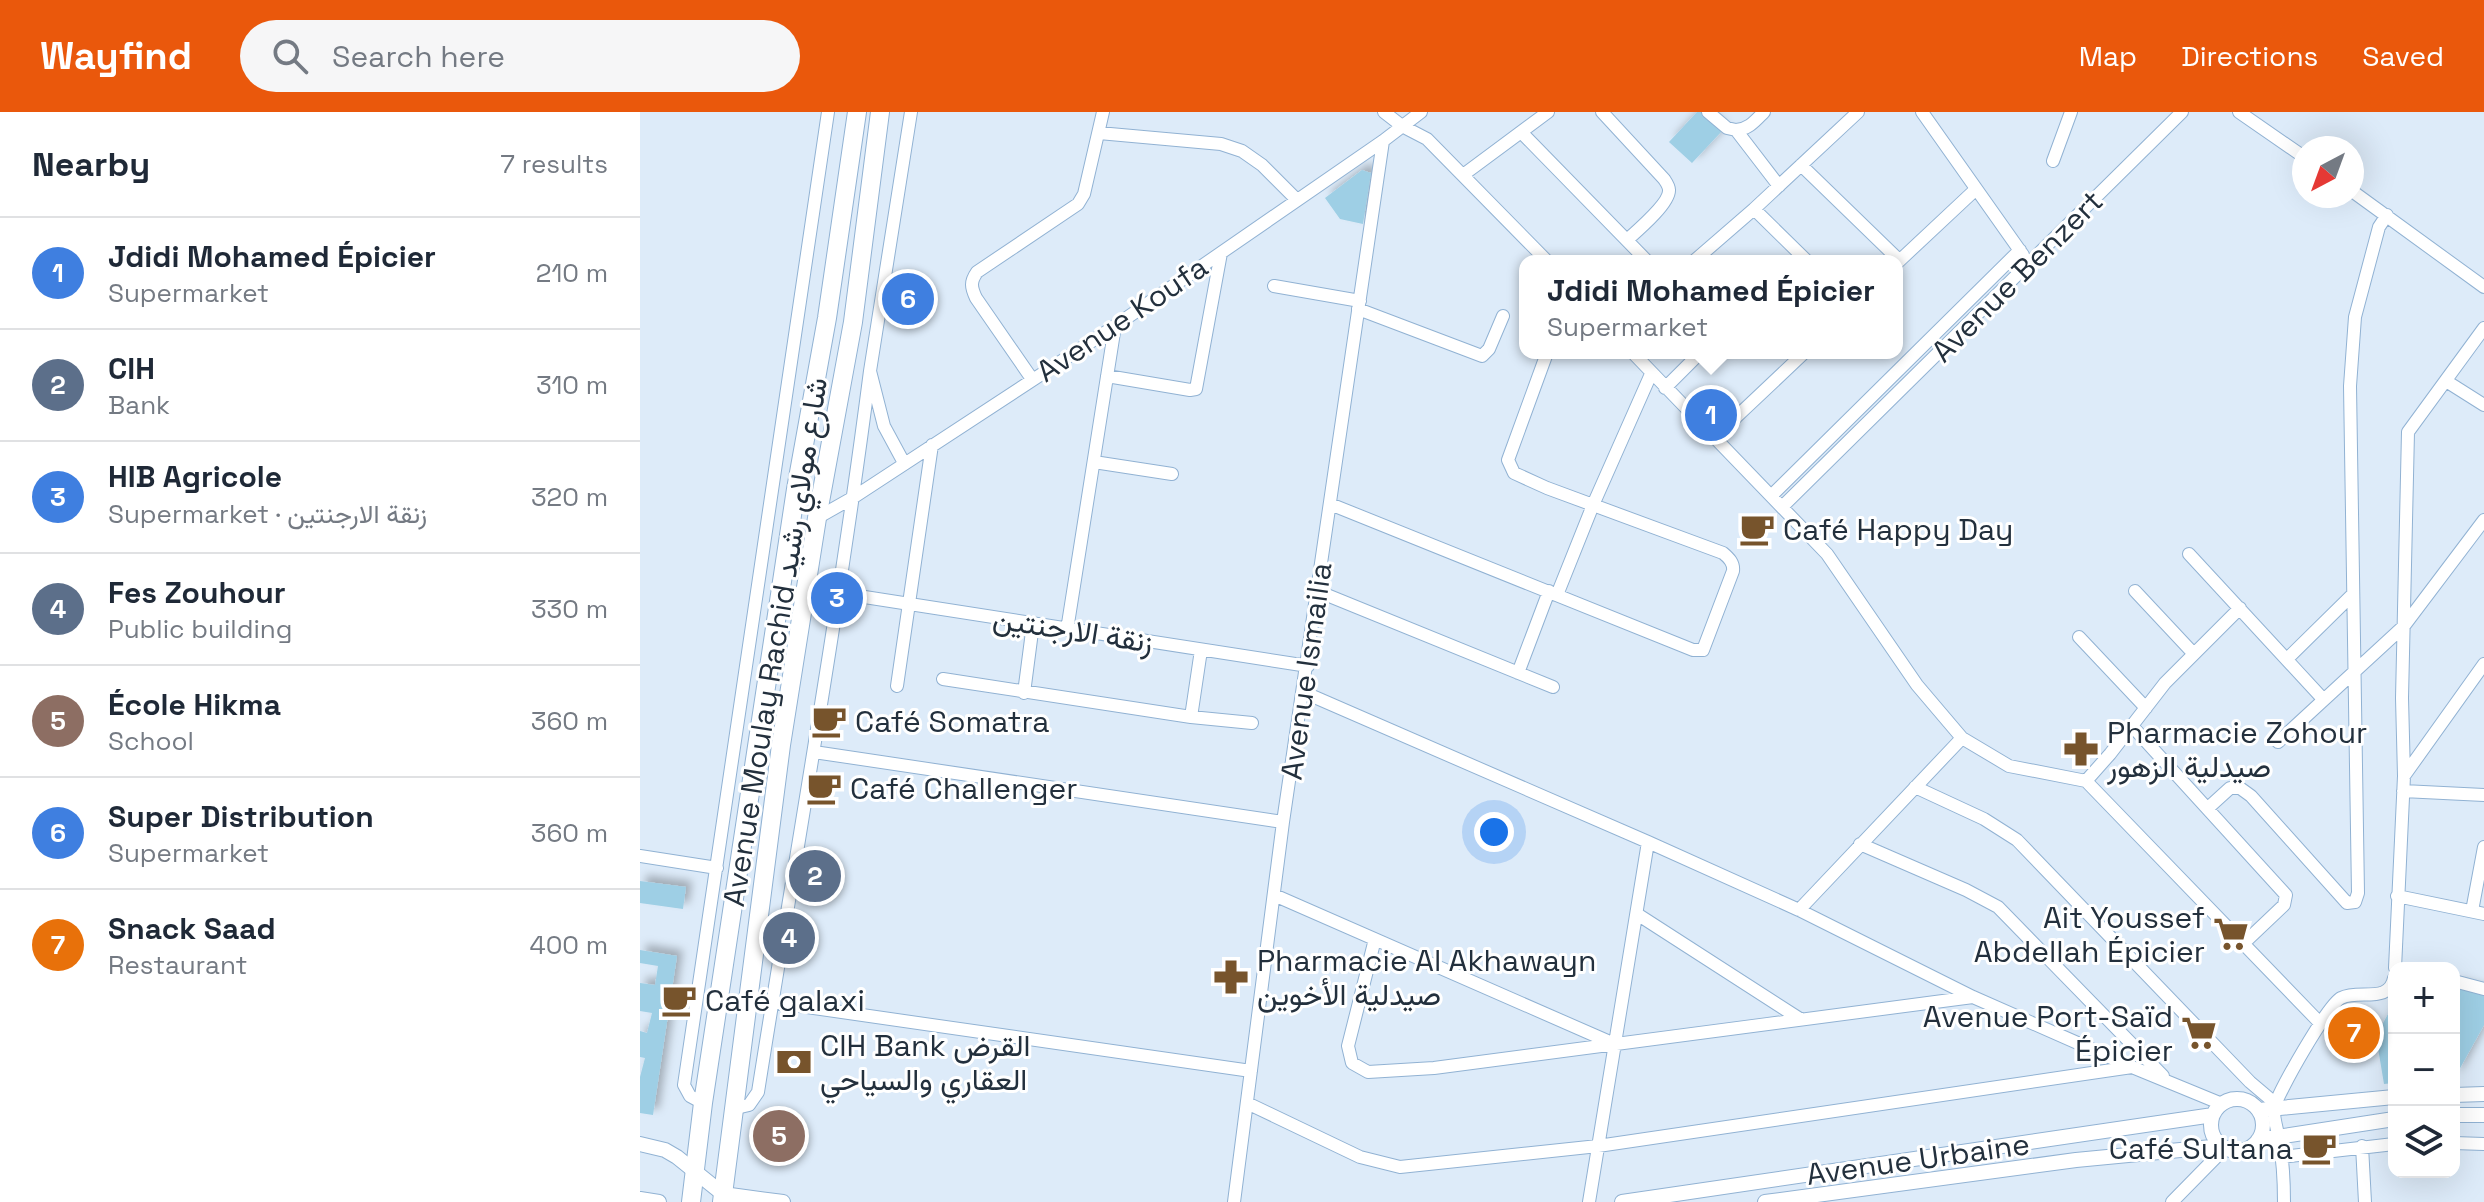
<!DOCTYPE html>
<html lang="en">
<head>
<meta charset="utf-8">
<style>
  body { margin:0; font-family:"Space Grotesk",Vazirmatn,sans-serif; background:#f6f6f7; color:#1f2937 }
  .controls { position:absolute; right:24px; bottom:24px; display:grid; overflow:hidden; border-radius:16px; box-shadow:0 8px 32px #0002 }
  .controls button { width:72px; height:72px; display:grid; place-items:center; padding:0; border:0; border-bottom:2px solid #e0e1e3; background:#fff; color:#1f2937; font:40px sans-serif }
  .compass { position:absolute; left:1652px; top:24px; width:72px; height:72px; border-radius:50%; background:#fff; box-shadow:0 8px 32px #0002; rotate:221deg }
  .you { position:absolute; left:854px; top:720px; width:28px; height:28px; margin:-20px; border:6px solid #fff; border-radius:50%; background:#1a73e8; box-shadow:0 0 0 12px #1a73e833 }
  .badge { display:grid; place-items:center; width:52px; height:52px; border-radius:50%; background:#ea580c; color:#fff; font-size:26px; font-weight:700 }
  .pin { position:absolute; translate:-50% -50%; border:4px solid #fff; box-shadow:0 2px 8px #0006 }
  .popup { position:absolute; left:879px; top:143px; width:384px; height:104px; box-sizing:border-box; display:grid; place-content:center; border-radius:16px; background:#fff; filter:drop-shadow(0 2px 6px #0005); font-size:26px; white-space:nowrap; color:#747a83 }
  .popup b { font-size:30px; color:#1f2937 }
  .popup::after { content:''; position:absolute; left:50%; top:100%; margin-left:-16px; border:16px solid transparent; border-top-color:#fff }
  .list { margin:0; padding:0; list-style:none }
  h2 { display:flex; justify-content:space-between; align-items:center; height:104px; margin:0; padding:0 32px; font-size:34px }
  h2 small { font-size:26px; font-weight:400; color:#747a83 }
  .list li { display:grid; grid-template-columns:52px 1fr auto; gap:24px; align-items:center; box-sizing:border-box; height:112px; padding:0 32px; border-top:2px solid #e0e1e3 }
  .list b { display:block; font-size:30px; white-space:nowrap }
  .list p { margin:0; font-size:26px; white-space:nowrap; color:#747a83 }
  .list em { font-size:26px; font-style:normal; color:#747a83 }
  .icon { flex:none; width:44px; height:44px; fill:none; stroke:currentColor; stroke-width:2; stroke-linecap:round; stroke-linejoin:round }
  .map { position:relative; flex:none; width:1844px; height:1090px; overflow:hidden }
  header { display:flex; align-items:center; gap:48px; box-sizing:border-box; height:112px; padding:0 40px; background:#ea580c; color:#fff }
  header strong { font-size:38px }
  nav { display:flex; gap:44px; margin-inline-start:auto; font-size:28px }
  .search { width:560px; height:72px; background:#f6f6f7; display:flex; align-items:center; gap:20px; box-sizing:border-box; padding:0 28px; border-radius:44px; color:#747a83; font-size:30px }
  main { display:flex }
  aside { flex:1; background:#fff }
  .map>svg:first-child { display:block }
  .building { fill:#9ecfe5; filter:url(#shadow) }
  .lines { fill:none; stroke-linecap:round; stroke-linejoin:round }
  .minor-casing { stroke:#91b2d3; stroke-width:14 }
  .tertiary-casing { stroke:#91b2d3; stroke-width:16 }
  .primary-casing { stroke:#91b2d3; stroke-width:20 }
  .minor { stroke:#fff; stroke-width:12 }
  .tertiary { stroke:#fff; stroke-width:14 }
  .primary { stroke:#fff; stroke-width:18 }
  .labels { text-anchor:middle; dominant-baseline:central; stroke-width:6; stroke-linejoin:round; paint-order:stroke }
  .street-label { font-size:30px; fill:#23303d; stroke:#fff }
  .poi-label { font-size:30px; fill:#23303d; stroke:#fff; text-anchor:start }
</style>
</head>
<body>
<header>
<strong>Wayfind</strong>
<div class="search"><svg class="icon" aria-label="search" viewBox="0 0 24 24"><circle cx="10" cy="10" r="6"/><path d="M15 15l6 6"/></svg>Search here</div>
<nav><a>Map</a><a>Directions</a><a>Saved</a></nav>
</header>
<main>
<aside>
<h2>Nearby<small>7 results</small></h2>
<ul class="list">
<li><span class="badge" style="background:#3f7fe0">1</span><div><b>Jdidi Mohamed Épicier</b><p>Supermarket</p></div><em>210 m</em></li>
<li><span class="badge" style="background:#5c6f8a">2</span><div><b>CIH</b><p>Bank</p></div><em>310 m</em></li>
<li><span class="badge" style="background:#3f7fe0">3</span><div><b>HIB Agricole</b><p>Supermarket · زنقة الارجنتين</p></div><em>320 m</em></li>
<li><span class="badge" style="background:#5c6f8a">4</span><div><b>Fes Zouhour</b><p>Public building</p></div><em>330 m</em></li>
<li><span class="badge" style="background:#8d6e63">5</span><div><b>École Hikma</b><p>School</p></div><em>360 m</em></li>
<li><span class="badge" style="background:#3f7fe0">6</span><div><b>Super Distribution</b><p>Supermarket</p></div><em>360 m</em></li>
<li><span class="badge" style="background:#e8710a">7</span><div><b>Snack Saad</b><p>Restaurant</p></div><em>400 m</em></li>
</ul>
</aside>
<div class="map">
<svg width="1844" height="1090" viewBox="0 0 1844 1090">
  <defs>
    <filter id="shadow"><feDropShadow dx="6" dy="-6" stdDeviation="4" flood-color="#0004"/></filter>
  </defs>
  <rect width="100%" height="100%" fill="#ddebf9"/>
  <path class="building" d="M1057,0H1062L1082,19L1052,51L1029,30Z
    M722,58L731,61L723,112L700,107L685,86Z
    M0,769L46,775L43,797L0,791Z
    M0,838L37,844L13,1003L0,1001V965L5,946L0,945V919L7,921L12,901L0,899V871L15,873L18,854L0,851Z
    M1814,873L1844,880V913L1814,967Z
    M1754,891V971L1744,972L1736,924Z"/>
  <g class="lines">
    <g class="minor-casing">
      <path id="minor" d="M744,0L762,14L787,27L907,149
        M962,0L1024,67C1026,70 1029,74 1029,78C1030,91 997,119 987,128
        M1068,0L1087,16L1096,18L1139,74
        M1282,0L1383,143
        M1599,0L1664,45
        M1096,18C1109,17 1115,9 1124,0
        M881,20L1007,149
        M459,21L581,32L602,39L622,53L657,88
        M1413,49L1431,0
        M1161,53L1259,148
        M823,63L908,0
        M1712,79L1844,175
        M1114,97L1167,149
        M1054,149L1114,97L1218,0
        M1257,151L1335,78
        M634,174L720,189
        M718,197L842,244L849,237L863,204
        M993,241L1187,442L1277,573L1322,626L1369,654L1446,669L1679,910
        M467,264L550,278L556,277L581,141
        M392,267L336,186C331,175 330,170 337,160L438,92L444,82L463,0
        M1806,269L1844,293
        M1025,276L1060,241
        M1075,325L1164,241
        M454,350L532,362
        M264,351L244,314L230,259L271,0
        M1131,384L1380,138
        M690,392L1053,538H1063L1093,459C1094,451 1089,446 1083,441L907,376L874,361L868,348L907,241
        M1142,395L1542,0
        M177,406L214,385L475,214L743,29L781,0
        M1549,442L1683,587
        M677,479L913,575
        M1495,479L1553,541
        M199,481L668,554
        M917,483L953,393L1011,262
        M427,518L475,214
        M1439,525L1506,596
        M1647,547L1711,484
        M878,561L909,479
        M303,567L551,605L612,611
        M257,574L292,333
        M663,580L1008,730L1159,798L1333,885L1492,955
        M384,581L393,512
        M551,605L561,538
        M1492,614L1646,783L1644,793L1604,831
        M1638,630L1764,514L1844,408
        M174,640L643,710
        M1764,664L1762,586L1768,320L1844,216
        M1446,669L1470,642L1525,571L1600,496
        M1275,675L1344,707L1377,728L1610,970L1636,992
        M1763,679L1844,683
        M1568,696L1590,676H1600L1611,684L1707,791L1715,790L1718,781L1710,274L1715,205L1739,115L1747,103
        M1220,732L1326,778L1358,795L1523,964
        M0,744L77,756
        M634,783L972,931
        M1757,784L1844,802
        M1159,798L1322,626
        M1832,799L1844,735
        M997,802L1160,907
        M735,827L708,934L712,951L728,960L794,956L1333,885
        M1755,856L1764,664L1844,552
        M1814,869L1844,877
        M132,890L611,959
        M63,991L50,984L44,973L188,0
        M607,991L720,1045L760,1055L958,1034L1492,955L1582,992
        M92,997L109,993L118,980C156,740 199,500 230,259
        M1814,1031L1844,1032
        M1722,1034L1725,1090
        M1642,1045L1754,1032
        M594,1090L643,710L743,29
        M949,1090L1008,730
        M1532,1090L1585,1036
        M1644,1090C1644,1069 1643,1048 1639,1028C1638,1019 1633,1006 1634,997C1636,983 1689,891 1701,886C1719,877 1749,892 1754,866"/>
    </g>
    <g class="tertiary-casing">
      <path id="tertiary" d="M1814,983L1844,982
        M1571 1013a26 26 0 1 1 52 0a26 26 0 1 1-52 0Z
        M1619,998L1754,985
        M1814,1003H1844
        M1618,1028L1754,1007
        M0,1032L25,1038L37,1045L83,1082L143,1090
        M0,1087L19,1090
        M982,1090L1573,1003
        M1125,1090L1436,1048L1582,1034"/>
    </g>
    <g class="primary-casing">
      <path id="primary" d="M51,1090L63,991L156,377L187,206L217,0
        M82,1090L141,633L177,406L213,210L240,0"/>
    </g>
    <use href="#minor" class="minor"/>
    <use href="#tertiary" class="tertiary"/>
    <use href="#primary" class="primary"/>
  </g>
  <defs>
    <g id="cafe-bare" transform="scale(2.76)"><path d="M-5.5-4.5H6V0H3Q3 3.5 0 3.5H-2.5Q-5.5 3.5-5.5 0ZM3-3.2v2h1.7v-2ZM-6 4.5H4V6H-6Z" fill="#77542c" stroke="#fff" stroke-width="2.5" paint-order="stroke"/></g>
    <g id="pharmacy-bare" transform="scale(2.76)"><path d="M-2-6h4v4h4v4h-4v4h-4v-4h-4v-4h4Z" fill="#77542c" stroke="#fff" stroke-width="2.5" paint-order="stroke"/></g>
    <g id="supermarket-bare" transform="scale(2.76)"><path d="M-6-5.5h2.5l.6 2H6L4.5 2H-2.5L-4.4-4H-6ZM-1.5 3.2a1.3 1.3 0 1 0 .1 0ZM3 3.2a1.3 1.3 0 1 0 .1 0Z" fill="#77542c" stroke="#fff" stroke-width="2.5" paint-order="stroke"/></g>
    <g id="bank-bare" transform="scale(2.76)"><path d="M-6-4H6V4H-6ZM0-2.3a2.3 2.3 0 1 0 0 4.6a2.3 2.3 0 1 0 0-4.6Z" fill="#77542c" stroke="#fff" stroke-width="2.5" paint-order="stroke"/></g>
  </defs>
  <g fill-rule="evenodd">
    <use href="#cafe-bare" x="1117" y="417"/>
    <use href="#cafe-bare" x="189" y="609"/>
    <use href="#pharmacy-bare" x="1441" y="637"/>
    <use href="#cafe-bare" x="184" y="676"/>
    <use href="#supermarket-bare" x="1591" y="822"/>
    <use href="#pharmacy-bare" x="591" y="865"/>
    <use href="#cafe-bare" x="39" y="888"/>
    <use href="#supermarket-bare" x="1559" y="921"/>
    <use href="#bank-bare" x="154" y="950"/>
    <use href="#cafe-bare" x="1679" y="1036"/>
  </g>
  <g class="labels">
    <g class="street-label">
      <text transform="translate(1377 164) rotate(-45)">Avenue Benzert</text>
      <text transform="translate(482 207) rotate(-34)">Avenue Koufa</text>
      <text transform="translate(433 518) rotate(9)">زنقة الارجنتين</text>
      <text transform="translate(135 530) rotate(-81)">Avenue Moulay Rachid شارع مولاي رشيد</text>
      <text transform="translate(666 559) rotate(-82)">Avenue Ismailia</text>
      <text transform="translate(1278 1047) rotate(-8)">Avenue Urbaine</text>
    </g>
    <g class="poi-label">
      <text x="1143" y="417">Café Happy Day</text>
      <text x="215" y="609">Café Somatra</text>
      <text x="1467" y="620">Pharmacie Zohour<tspan x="1467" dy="34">صيدلية الزهور</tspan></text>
      <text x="210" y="676">Café Challenger</text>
      <text x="1565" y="805" text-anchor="end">Ait Youssef<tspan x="1565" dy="34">Abdellah Épicier</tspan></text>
      <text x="617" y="848">Pharmacie Al Akhawayn<tspan x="617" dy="34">صيدلية الأخوين</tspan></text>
      <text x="65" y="888">Café galaxi</text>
      <text x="1533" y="904" text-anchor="end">Avenue Port-Saïd<tspan x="1533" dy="34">Épicier</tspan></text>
      <text x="180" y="933">CIH Bank القرض<tspan x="180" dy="34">العقاري والسياحي</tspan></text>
      <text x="1653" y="1036" text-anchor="end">Café Sultana</text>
    </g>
  </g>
</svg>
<div class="controls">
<button>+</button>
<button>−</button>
<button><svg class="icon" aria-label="layers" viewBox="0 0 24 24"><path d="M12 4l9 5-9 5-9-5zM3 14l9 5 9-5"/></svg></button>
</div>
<svg class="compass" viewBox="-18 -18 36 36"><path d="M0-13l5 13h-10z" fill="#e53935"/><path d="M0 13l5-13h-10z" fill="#747a83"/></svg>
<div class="you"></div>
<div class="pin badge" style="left:1071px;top:303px;background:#3f7fe0">1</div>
<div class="popup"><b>Jdidi Mohamed Épicier</b>Supermarket</div>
<div class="pin badge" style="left:175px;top:764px;background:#5c6f8a">2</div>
<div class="pin badge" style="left:197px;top:486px;background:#3f7fe0">3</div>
<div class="pin badge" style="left:149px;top:826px;background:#5c6f8a">4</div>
<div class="pin badge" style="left:139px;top:1024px;background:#8d6e63">5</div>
<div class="pin badge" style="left:268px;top:187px;background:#3f7fe0">6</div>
<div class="pin badge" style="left:1714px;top:921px;background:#e8710a">7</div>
</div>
</main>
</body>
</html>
